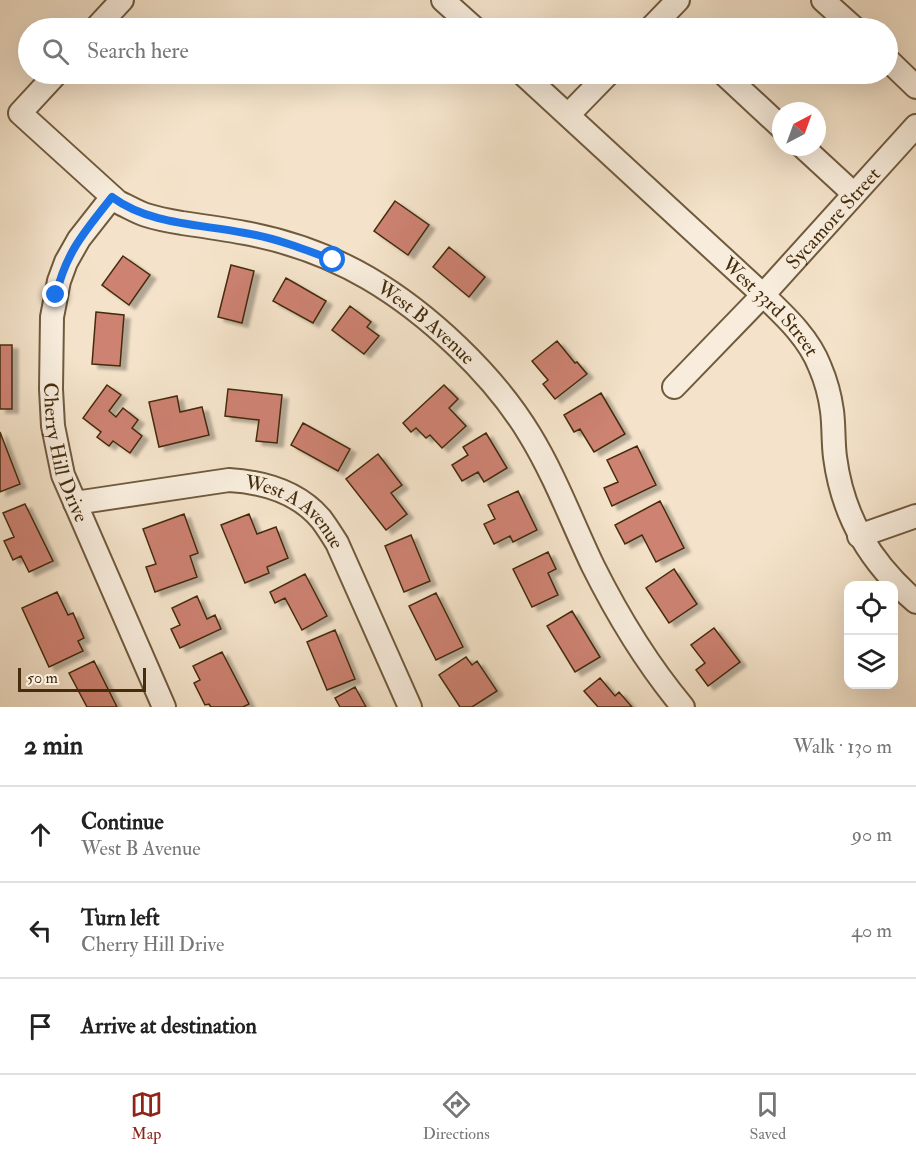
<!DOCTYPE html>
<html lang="en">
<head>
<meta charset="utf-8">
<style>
  body { margin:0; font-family:"IM FELL Double Pica",serif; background:#f6f6f6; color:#222 }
  .controls { position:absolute; right:18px; bottom:18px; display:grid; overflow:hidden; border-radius:12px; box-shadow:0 6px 24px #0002 }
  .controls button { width:54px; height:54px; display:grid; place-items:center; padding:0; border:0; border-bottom:2px solid #e0e0e0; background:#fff; color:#222; font:30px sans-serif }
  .compass { position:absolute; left:772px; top:102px; width:54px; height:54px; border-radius:50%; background:#fff; box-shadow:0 6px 24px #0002; rotate:41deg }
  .scale { position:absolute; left:18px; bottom:15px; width:128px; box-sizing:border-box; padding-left:6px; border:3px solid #442c0c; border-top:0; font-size:16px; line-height:21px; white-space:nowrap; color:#442c0c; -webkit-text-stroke:4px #f8eddd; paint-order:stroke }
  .stop { position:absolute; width:18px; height:18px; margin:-14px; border:4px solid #1a73e8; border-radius:50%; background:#fff }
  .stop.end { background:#1a73e8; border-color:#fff; box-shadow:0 2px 6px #0008 }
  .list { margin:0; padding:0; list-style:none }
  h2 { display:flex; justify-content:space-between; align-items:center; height:78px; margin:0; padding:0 24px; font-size:26px }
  h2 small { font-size:20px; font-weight:400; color:#767676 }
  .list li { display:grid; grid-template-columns:39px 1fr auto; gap:18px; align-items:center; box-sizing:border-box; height:96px; padding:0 24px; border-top:2px solid #e0e0e0 }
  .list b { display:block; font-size:22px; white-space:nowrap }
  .list p { margin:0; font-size:20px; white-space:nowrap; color:#767676 }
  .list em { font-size:20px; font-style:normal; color:#767676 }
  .icon { flex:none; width:33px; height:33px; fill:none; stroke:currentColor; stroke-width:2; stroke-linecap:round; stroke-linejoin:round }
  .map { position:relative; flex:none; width:916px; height:707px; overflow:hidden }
  .search { position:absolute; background:#fff; box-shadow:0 6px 24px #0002; left:18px; right:18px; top:18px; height:66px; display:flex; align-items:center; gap:15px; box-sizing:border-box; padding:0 21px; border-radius:33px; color:#767676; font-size:22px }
  .sheet { height:366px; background:#fff }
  nav { display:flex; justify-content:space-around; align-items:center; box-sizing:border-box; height:84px; border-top:2px solid #e0e0e0; background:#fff; font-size:16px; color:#767676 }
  nav a { display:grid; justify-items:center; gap:3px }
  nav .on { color:#8f2418 }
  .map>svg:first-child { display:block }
  .building { fill:#cd8272; stroke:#442c0c; stroke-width:1.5; filter:url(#shadow) }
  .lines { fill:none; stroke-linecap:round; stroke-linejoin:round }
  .minor-casing { stroke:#705a3c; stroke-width:26 }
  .minor { stroke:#f8eddd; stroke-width:22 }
  .route { stroke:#1a73e8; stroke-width:8 }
  .labels { text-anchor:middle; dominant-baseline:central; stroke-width:4.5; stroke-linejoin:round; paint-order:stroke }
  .street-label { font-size:20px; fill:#442c0c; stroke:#f8eddd }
</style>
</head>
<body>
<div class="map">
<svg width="916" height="707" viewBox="0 0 916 707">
  <defs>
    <filter id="shadow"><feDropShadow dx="6" dy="4" stdDeviation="1.5" flood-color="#0004"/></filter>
  </defs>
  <rect width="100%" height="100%" fill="#f4e3ca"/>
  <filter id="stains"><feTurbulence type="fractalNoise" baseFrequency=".00333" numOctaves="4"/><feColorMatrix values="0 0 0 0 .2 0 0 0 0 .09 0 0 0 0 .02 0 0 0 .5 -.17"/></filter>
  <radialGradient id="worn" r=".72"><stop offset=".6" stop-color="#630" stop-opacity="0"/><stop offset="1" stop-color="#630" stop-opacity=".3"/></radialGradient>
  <path class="building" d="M395,201L429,225L408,255L374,231Z
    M449,247L485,277L469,297L433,267Z
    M123,256L150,275L129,305L102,285Z
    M231,265L254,271L242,323L218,317Z
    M286,278L326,301L313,323L273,301Z
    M350,306L371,322L367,327L379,336L364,354L332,330Z
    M96,312L124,315L120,366L92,364Z
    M557,341L575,363L577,362L587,374L555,399L543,384L548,380L532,361Z
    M0,345H12V409H0Z
    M107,385L121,395L109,411L116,417L123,408L138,420L132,428L142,436L130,453L113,441L109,446L97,437L101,432L83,418Z
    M444,385L458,399L449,408L466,426L442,448L430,435L426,438L416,428L411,432L403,423Z
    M228,389L282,395L277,443L256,441L259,420L225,416Z
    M601,393L625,434L594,452L580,429L574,432L564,415Z
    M177,396L180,412L202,407L209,435L159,447L149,402Z
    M303,423L350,449L338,471L291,445Z
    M0,432L20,484L0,492Z
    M486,433L507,468L484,482L478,472L462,481L452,465L468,455L463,447Z
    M637,446L656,485L612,506L604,488L618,482L607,460Z
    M378,454L402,485L391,493L407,514L386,530L346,479Z
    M518,491L537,530L513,542L510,536L494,544L484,524L495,519L488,505Z
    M660,501L684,548L656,562L642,535L625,544L615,525Z
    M25,504L53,561L29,572L21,556L13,560L4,541L14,537L3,513Z
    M184,514L198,553L190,556L197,577L155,592L146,567L156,564L143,529Z
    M249,514L257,534L276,527L288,558L267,567L269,573L245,583L221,525Z
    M411,535L430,581L404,592L385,546Z
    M548,552L556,569L548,573L558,595L532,607L513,569Z
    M674,569L697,604L669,623L646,588Z
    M305,574L327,616L302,630L285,598L275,603L270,592Z
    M57,592L68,615L73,613L84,638L78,641L83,651L49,667L22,608Z
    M436,593L463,647L436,660L409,606Z
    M197,596L207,619L215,615L221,629L180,648L171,629L180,625L172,608Z
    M572,611L600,657L575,672L547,626Z
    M714,628L740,662L708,686L696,670L705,663L691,645Z
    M335,630L355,679L327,690L307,642Z
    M222,652L249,704L243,707H211L209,704L205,705L194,683L200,680L193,666Z
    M466,657L472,665L477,661L497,691L472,707H460L439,675Z
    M94,661L117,707H87L69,673Z
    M600,678L615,696L619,692L632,707H598L584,691Z
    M355,687L366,707H340L335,698Z"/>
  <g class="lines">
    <g class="minor-casing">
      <g id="minor">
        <path d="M443,0L474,28"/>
        <path d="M823,0L854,28"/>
        <path d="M96,28L122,0"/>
        <path d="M651,28L678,0"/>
        <path d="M888,60L916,87"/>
        <path id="s1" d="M56,74L20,113L118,202C127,206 137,212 146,215C158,219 170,221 182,223C203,226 224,229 245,233C288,241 330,256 368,278C428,313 494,375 530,435C555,476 572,522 593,566C618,616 647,664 683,707"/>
        <path id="s2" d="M523,74L763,295C785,316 809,338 820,367C826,381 830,396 832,411C834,426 833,442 835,457C843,518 871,563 916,602"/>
        <path d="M724,74L781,127"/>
        <path d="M568,115L608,74"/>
        <path d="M803,147L854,194"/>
        <path id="s3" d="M112,197L79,239L66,262L59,281L52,317L51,389L53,426L63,475L164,707"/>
        <path id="s4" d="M674,387L763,295L916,126"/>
        <path id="s5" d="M75,503L229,480C263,482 298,492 321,519C327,527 332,535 337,543L410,707"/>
        <path d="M859,536L916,516"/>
      </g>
    </g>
    <use href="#minor" class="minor"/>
  </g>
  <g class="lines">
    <path class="route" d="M56,295C66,252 85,231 112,197C150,225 200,224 245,233C275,238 304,249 333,260"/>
  </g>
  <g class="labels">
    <g class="street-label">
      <text stroke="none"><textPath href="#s4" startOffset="232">Sycamore Street</textPath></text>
      <text stroke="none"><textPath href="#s2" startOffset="340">West 33rd Street</textPath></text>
      <text stroke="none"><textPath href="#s1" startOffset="522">West B Avenue</textPath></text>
      <text stroke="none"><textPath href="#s3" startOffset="274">Cherry Hill Drive</textPath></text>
      <text stroke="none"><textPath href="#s5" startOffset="232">West A Avenue</textPath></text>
    </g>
  </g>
  <rect width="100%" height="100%" filter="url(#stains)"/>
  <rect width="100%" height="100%" fill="url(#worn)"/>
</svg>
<div class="controls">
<button><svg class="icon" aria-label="locate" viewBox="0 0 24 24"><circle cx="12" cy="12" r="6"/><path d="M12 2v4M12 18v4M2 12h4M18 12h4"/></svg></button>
<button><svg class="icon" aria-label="layers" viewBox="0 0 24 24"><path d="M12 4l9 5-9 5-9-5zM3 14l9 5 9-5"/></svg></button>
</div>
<svg class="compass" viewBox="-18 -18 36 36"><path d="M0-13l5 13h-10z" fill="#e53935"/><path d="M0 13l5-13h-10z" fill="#767676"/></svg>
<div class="scale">50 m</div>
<div class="stop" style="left:333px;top:260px"></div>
<div class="stop end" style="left:56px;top:295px"></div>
<div class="search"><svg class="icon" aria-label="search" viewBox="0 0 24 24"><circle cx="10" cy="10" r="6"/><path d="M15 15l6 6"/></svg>Search here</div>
</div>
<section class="sheet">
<h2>2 min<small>Walk · 130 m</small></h2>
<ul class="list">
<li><svg class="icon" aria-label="ahead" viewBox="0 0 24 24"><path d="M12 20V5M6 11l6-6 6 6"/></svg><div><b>Continue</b><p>West B Avenue</p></div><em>90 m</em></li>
<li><svg class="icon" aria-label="left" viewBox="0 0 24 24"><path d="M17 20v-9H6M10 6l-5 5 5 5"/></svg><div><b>Turn left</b><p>Cherry Hill Drive</p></div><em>40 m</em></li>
<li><svg class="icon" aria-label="arrive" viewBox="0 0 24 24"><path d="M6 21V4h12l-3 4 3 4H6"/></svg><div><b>Arrive at destination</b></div></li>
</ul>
</section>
<nav>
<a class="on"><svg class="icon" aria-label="map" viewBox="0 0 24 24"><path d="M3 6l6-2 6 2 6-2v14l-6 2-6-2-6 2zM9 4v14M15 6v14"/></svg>Map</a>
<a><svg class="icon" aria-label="directions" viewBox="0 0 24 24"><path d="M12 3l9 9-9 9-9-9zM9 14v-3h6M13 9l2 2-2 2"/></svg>Directions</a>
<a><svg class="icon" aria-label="saved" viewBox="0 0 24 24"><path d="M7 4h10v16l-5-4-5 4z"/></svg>Saved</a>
</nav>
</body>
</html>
